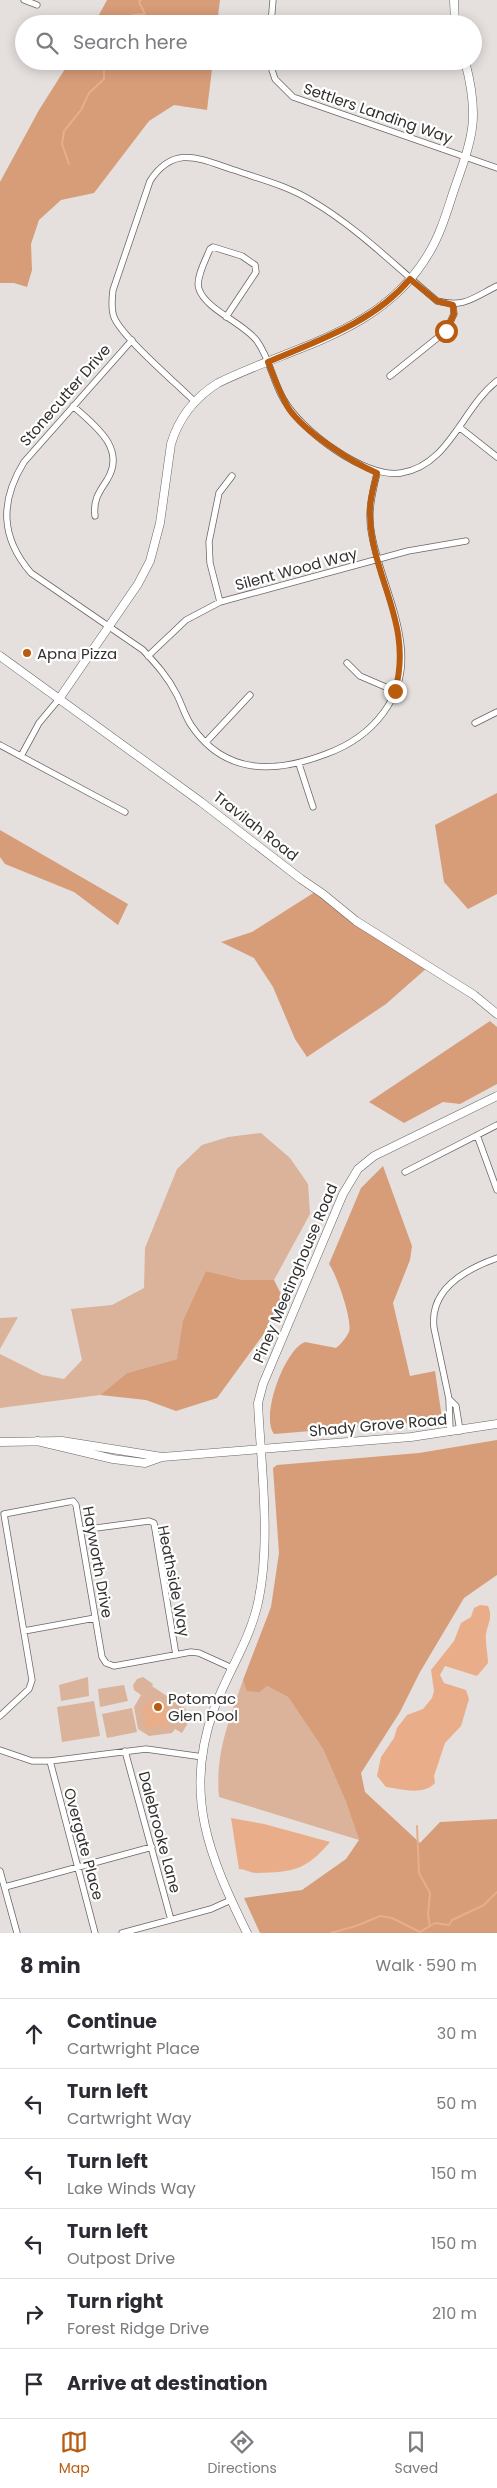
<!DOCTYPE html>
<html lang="en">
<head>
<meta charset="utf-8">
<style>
  body { margin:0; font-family:Poppins,sans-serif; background:#f2f2f3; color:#2b2b33 }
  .stop { position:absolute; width:15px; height:15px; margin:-11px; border:4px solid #ba5c0f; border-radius:50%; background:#fff }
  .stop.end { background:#ba5c0f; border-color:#fff; box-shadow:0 1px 5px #0008 }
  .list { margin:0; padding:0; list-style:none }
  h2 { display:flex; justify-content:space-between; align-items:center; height:65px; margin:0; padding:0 20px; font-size:21px }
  h2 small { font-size:16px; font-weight:400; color:#7c7c81 }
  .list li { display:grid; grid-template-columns:32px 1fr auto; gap:15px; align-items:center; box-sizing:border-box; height:70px; padding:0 20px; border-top:1px solid #e1e1e2 }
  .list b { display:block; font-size:19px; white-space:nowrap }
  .list p { margin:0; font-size:16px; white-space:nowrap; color:#7c7c81 }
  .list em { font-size:16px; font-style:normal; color:#7c7c81 }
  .icon { flex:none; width:28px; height:28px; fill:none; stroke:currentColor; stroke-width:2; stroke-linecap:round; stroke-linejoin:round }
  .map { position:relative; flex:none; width:497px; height:1933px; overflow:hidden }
  .search { position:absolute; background:#fff; box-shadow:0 2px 12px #0003; left:15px; right:15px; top:15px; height:55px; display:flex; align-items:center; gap:12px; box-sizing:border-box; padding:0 18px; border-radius:28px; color:#7c7c81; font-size:19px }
  .sheet { height:485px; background:#fff }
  nav { display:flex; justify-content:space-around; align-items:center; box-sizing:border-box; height:70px; border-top:1px solid #e1e1e2; background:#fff; font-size:14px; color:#7c7c81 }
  nav a { display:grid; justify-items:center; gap:2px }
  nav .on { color:#ba5c0f }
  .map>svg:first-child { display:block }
  .green { fill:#dbb29a }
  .forest { fill:#d79c78 }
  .water { fill:#e9ad89 }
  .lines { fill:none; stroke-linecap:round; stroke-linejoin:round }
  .stream { stroke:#e9ad89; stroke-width:2 }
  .street-casing { stroke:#6a6664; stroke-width:7 }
  .secondary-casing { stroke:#6a6664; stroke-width:9 }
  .street { stroke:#fff; stroke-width:5.5 }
  .secondary { stroke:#fff; stroke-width:8 }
  .route { stroke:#ba5c0f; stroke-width:6 }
  .poi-dot { fill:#ba5c0f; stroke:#fff; stroke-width:2 }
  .labels { text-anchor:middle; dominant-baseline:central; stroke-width:4.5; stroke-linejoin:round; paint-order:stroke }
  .street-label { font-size:15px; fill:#333130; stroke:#fff }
  .poi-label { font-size:15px; fill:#333130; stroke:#fff; text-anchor:start }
</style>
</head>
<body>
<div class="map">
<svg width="497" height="1933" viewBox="0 0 497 1933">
  <rect width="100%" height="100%" fill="#e5e0dd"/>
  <path class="green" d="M261,1133L290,1158L308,1184L310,1214L274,1280H243L206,1271L177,1359L127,1373L100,1395L0,1408V1354L42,1375L64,1379L82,1360L71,1309L112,1305L144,1288L145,1248L177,1169L202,1145L228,1137Z
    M18,1317L0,1349V1318Z
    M88,1677L89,1696L61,1701L59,1685Z
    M143,1677L153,1684L152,1686L186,1709L185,1714L191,1718L182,1733L175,1729L172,1733L149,1736L138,1729L134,1707L141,1695L134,1690L133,1685L137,1679Z
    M243,1680L248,1691L267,1686L288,1697L323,1749L346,1802L359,1840L219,1797C215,1753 229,1721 243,1680Z
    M124,1685L128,1701L100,1707L98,1689Z
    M94,1701L100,1736L62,1742L57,1707Z
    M132,1708L137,1732L107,1738L102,1714Z"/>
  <path class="forest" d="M107,0H220L217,24H94Z
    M70,61H213L207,110L174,105L149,121L94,193L61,200L39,220L31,244L32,270L27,287L14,283H0V182L39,110Z
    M497,793V894L468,909L444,882L435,825Z
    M0,830L128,904L118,925L74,892L5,864L0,857Z
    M318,890L428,967L386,1004L307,1057L295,1039L273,987L254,958L221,942L252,932Z
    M490,1021L497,1027V1084L460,1104L443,1102L404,1123L369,1102Z
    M383,1166L412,1246L410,1260L393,1303L410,1376L435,1371L442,1418L435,1421L274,1434C260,1416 285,1349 305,1342L336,1348C341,1344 346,1338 349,1332C353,1321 336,1273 329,1264L361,1188Z
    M206,1271L243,1280H274L282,1296L263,1335L217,1398L176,1411L146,1400L100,1395L127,1373L177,1359L183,1321Z
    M497,1440V1575L464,1598L420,1672L400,1712L361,1773L365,1792L420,1843L440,1822L497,1819V1933H260L244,1898L302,1890L346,1859L359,1840L346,1802L323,1749L288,1697L267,1686L259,1692L247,1691L243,1680L271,1607L279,1553L273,1468L277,1465L419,1453Z"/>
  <path class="water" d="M480,1605L488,1606C493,1617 488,1623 486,1634C485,1643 488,1654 488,1663L477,1676L445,1666L440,1675L444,1683L466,1690L469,1699L461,1726L445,1743L434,1776L435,1783C423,1796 402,1789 386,1787L377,1776L381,1757L394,1738L397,1728L407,1715L423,1709L432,1698L434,1691L431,1670L454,1641L461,1623L471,1617L474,1608Z
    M150,1699L156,1704L159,1700L168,1707L166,1711L172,1716L163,1729L158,1724L155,1728L150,1729L144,1725L146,1717L141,1712Z
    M231,1818L264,1824L330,1842C306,1870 294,1872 257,1873C250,1873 245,1869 239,1869Z"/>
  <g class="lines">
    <path class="stream" d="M128,24L133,15L145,14L139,2L141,0
      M111,61H115
      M69,164L62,144L64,131L81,110L89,93L104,79V67L109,61
      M417,1826L419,1873L430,1893L428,1915L430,1926
      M331,1933L356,1926L380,1916L392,1918L420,1932L435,1923L449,1925L452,1920L484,1905L497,1892"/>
    <g class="street-casing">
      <path id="street" d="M24,0L37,5
        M271,24L273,0
        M269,61L275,79L293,97L497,168
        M226,317L256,272L255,265L242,256L213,247L210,249C206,259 195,279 199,289C206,310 244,323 257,341C270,359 273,382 284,400C301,430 365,479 401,473C449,466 462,408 497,381
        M132,340L24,462C0,501 0,537 31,573L143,650C156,664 168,677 177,695C182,705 185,716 191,725C225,776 276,773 326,754C373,737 407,697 401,646C397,608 379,573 372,536C367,514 372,494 377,473
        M390,376L446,331L454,314L453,305
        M194,401C177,384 121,336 114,317C111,309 112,298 113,290L150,181C174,144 200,159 234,170C260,179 288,186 312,201C358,228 396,267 437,301C464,308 473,298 497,286
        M73,406C94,425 127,448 107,480C99,492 93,500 95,516
        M459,427L497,457
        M220,602L210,563L209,542L219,493L232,476
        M148,656L186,620L220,602L408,551L466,541
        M347,663L360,676L395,691
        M475,723L497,712
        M206,742L250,695
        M0,745L125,812
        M21,756L39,723L59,699
        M299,764L313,807
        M477,1135L497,1190
        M405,1172L497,1125
        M449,1399L456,1406L460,1431
        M450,1432L449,1399L434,1328C429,1289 466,1269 497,1258
        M81,1530L149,1521L154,1523L176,1655
        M24,1631L95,1618
        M0,1716L29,1689L32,1680L4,1514L73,1501L76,1505L102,1657L106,1663L114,1666L191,1652L199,1653L232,1668
        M0,1750L32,1761H50L146,1749L203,1757
        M125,1751L171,1920
        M50,1761L95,1933
        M0,1871L17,1933
        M5,1887L152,1847
        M122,1933L211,1909L231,1900"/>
    </g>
    <g class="secondary-casing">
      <path id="secondary" d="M454,0L455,24
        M0,656L201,802L301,879L323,894L356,921L474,995L497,1014
        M59,699L138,584L150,561L160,523L171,444C179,417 194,398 218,383C295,345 382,333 429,253C441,233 447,211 454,190C473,136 480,118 465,61
        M37,1441L113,1459L145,1463L162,1457L411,1437L497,1424
        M0,1442L62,1441L162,1457
        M247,1933C209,1856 183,1794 214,1709C227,1674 248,1643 257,1607C272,1545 261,1467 258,1403L263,1384L343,1194L358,1169L374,1156L497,1096"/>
    </g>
    <use href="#street" class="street"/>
    <use href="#secondary" class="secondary"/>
  </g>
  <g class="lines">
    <path class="route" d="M395,691C414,623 371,578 370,514C369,500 374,486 377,473C351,462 305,432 289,409C280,394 274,378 268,362C319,340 373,323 410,279L437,301L453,305L454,314L446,331"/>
  </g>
  <g class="poi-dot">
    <circle cx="27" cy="653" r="5"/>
    <circle cx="158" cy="1707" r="5"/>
  </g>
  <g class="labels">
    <g class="street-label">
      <text transform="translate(378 113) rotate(19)">Settlers Landing Way</text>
      <text transform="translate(65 395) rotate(-49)">Stonecutter Drive</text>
      <text transform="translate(296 569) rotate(-15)">Silent Wood Way</text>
      <text transform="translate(256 826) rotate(38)">Travilah Road</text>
      <text transform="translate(295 1273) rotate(-67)">Piney Meetinghouse Road</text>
      <text transform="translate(378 1425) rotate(-5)">Shady Grove Road</text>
      <text transform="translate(98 1562) rotate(80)">Hayworth Drive</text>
      <text transform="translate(174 1581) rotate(79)">Heathside Way</text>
      <text transform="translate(160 1832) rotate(75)">Dalebrooke Lane</text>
      <text transform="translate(84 1844) rotate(75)">Overgate Place</text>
    </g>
    <g class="poi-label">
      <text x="37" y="653">Apna Pizza</text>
      <text x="168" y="1698">Potomac<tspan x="168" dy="17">Glen Pool</tspan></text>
    </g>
  </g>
</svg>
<div class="stop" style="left:446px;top:331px"></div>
<div class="stop end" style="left:395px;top:691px"></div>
<div class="search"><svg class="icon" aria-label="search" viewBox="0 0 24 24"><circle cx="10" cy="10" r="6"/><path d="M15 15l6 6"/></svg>Search here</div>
</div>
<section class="sheet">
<h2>8 min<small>Walk · 590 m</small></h2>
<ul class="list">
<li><svg class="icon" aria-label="ahead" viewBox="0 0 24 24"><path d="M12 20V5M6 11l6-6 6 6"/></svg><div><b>Continue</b><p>Cartwright Place</p></div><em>30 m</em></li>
<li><svg class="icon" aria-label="left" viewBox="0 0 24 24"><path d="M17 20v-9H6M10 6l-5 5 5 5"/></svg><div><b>Turn left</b><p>Cartwright Way</p></div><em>50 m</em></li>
<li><svg class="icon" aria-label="left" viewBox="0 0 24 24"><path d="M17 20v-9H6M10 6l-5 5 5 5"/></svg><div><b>Turn left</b><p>Lake Winds Way</p></div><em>150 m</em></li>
<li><svg class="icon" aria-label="left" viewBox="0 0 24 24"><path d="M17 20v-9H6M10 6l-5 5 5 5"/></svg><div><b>Turn left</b><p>Outpost Drive</p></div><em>150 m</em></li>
<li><svg class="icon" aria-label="right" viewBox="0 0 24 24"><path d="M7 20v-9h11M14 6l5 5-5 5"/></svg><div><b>Turn right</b><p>Forest Ridge Drive</p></div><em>210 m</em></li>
<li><svg class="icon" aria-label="arrive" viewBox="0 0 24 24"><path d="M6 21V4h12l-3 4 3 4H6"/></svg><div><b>Arrive at destination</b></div></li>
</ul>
</section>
<nav>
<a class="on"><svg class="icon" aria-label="map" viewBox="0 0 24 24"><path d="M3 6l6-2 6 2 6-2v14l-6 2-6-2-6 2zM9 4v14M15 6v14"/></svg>Map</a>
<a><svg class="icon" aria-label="directions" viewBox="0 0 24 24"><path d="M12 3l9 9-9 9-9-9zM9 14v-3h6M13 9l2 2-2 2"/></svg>Directions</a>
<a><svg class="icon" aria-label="saved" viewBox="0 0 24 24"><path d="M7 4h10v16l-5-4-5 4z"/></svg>Saved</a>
</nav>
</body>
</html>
